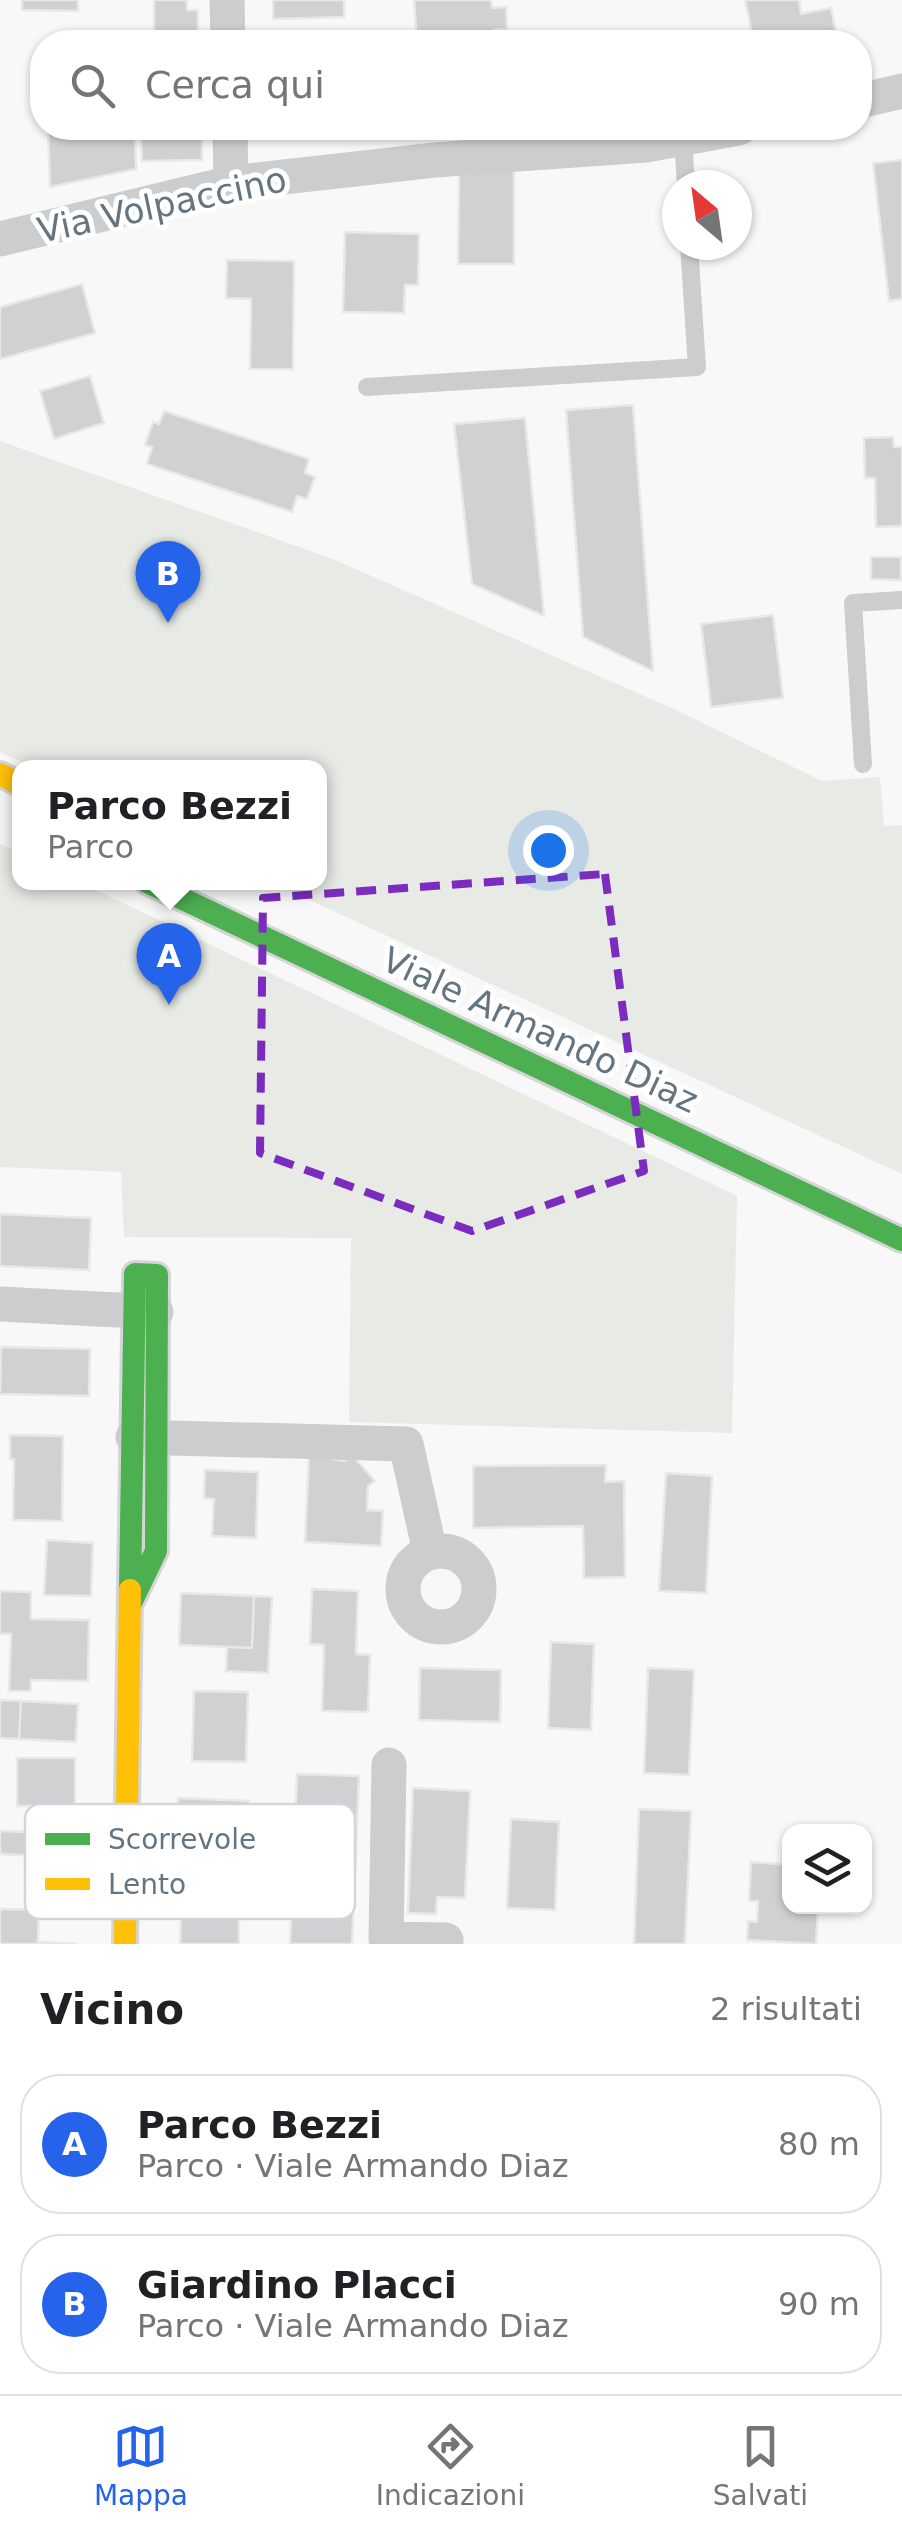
<!DOCTYPE html>
<html lang="it">
<head>
<meta charset="utf-8">
<style>
  body { margin:0; font-family:"DejaVu Sans",sans-serif; background:#f2f2f2; color:#202124 }
  .controls { position:absolute; right:30px; bottom:30px; display:grid; overflow:hidden; border-radius:20px; box-shadow:0 2px 8px #0004 }
  .controls button { width:90px; height:90px; display:grid; place-items:center; padding:0; border:0; border-bottom:2px solid #e0e0e0; background:#fff; color:#202124; font:50px sans-serif }
  .compass { position:absolute; left:662px; top:170px; width:90px; height:90px; border-radius:50%; background:#fff; box-shadow:0 2px 8px #0004; rotate:331deg }
  .you { position:absolute; left:548px; top:850px; width:35px; height:35px; margin:-25px; border:8px solid #fff; border-radius:50%; background:#1a73e8; box-shadow:0 0 0 15px #1a73e833 }
  .badge { display:grid; place-items:center; width:65px; height:65px; border-radius:50%; background:#2563eb; color:#fff; font-size:32px; font-weight:700 }
  .pin { position:absolute; translate:-50% -82px; filter:drop-shadow(0 2px 5px #0008) }
  .pin::after { content:''; position:absolute; top:52px; width:35px; height:30px; background:inherit; clip-path:polygon(0 0,100% 0,50% 100%) }
  .popup { position:absolute; left:12px; top:760px; width:315px; height:130px; box-sizing:border-box; display:grid; place-content:center; border-radius:20px; background:#fff; filter:drop-shadow(0 2px 8px #0005); font-size:32px; white-space:nowrap; color:#757577 }
  .popup b { font-size:38px; color:#202124 }
  .popup::after { content:''; position:absolute; left:50%; top:100%; margin-left:-20px; border:20px solid transparent; border-top-color:#fff }
  .list { margin:0; padding:0; list-style:none }
  h2 { display:flex; justify-content:space-between; align-items:center; height:130px; margin:0; padding:0 40px; font-size:42px }
  h2 small { font-size:32px; font-weight:400; color:#757577 }
  .list li { display:grid; grid-template-columns:65px 1fr auto; gap:30px; align-items:center; box-sizing:border-box; height:140px; margin:0 20px 20px; padding:0 20px; border:2px solid #e0e0e0; border-radius:40px }
  .list b { display:block; font-size:38px; white-space:nowrap }
  .list p { margin:0; font-size:32px; white-space:nowrap; color:#757577 }
  .list em { font-size:32px; font-style:normal; color:#757577 }
  .icon { flex:none; width:55px; height:55px; fill:none; stroke:currentColor; stroke-width:2; stroke-linecap:round; stroke-linejoin:round }
  .map { position:relative; flex:none; width:902px; height:1944px; overflow:hidden }
  .search { position:absolute; background:#fff; box-shadow:0 2px 8px #0004; left:30px; right:30px; top:30px; height:110px; display:flex; align-items:center; gap:25px; box-sizing:border-box; padding:0 35px; border-radius:40px; color:#757577; font-size:38px }
  .sheet { height:450px; background:#fff }
  nav { display:flex; justify-content:space-around; align-items:center; box-sizing:border-box; height:140px; border-top:2px solid #e0e0e0; background:#fff; font-size:28px; color:#757577 }
  nav a { display:grid; justify-items:center; gap:5px }
  nav .on { color:#2563eb }
  .map>svg:first-child { display:block }
  .green { fill:#e7eae5 }
  .building { fill:#cfd1d2; stroke:#e8e8e8; stroke-width:2.5 }
  .lines { fill:none; stroke-linecap:round; stroke-linejoin:round }
  .fast-casing { stroke:#d4d5d5; stroke-width:28 }
  .slow-casing { stroke:#d4d5d5; stroke-width:28 }
  .lane { stroke:#cbcdce; stroke-width:18 }
  .street { stroke:#cbcdce; stroke-width:35 }
  .fast { stroke:#4caf50; stroke-width:22 }
  .slow { stroke:#ffc107; stroke-width:22 }
  .marked { fill:none; stroke:#7b2cbf; stroke-width:8; stroke-dasharray:20 12; stroke-linejoin:round }
  .labels { text-anchor:middle; dominant-baseline:central; stroke-width:10; stroke-linejoin:round; paint-order:stroke }
  .street-label { font-size:35px; fill:#647581; stroke:#fff }
  .key { fill:#fff; stroke:#d0d6d9; stroke-width:2.5 }
  .key-label { font-size:28px; fill:#647581 }
</style>
</head>
<body>
<div class="map">
<svg width="902" height="1944" viewBox="0 0 902 1944">
  <rect width="100%" height="100%" fill="#f8f8f8"/>
  <path class="green" d="M0,441L333,559L676,710L822,781L880,777L884,826L902,825V1174L273,883L319,882V768L32,767L0,752Z
    M0,844L19,853V882L81,883L737,1196L732,1433L349,1422L351,1238L124,1237L121,1172L0,1167Z"/>
  <path class="building" d="M22,0H78V11L22,10Z
    M154,0H187V10H198V33H154Z
    M273,0H344V17L273,19Z
    M414,0H491L492,8L506,7L507,29L494,30L495,42H417Z
    M745,0H799L801,14L831,8L838,42H754Z
    M321,33V42H271V34Z
    M696,36L698,42H667Z
    M48,128H109V135L135,134L136,169L50,187Z
    M147,128H202V160L142,161L141,136L147,135Z
    M274,128H328V134H274Z
    M902,160V299L889,301L873,163Z
    M459,168L514,169V264H458Z
    M345,232L419,234L418,285H405L404,313L343,312Z
    M227,260L294,261L293,369H250L251,299L226,298Z
    M82,284L95,333L0,359V307Z
    M90,376L104,423L54,439L40,391Z
    M633,405L653,671L583,637L566,410Z
    M164,411L309,459L305,473L315,477L307,499L297,496L292,512L147,464L152,447L145,445L153,422L159,424Z
    M525,418L544,616L472,584L454,424Z
    M893,437L894,447H902V526L876,527L875,478H865L864,438Z
    M871,557H901V580L871,579Z
    M773,615L783,698L711,707L701,624Z
    M0,1214L91,1218L89,1270L0,1266Z
    M1,1347L90,1349L89,1396L0,1394Z
    M10,1435L63,1436L62,1521L13,1520L14,1459H10Z
    M309,1455L344,1461L353,1456L375,1481L368,1486L367,1510L383,1511L381,1546L305,1542Z
    M606,1465L605,1482L624,1481L625,1577L584,1578L583,1526L473,1528V1466Z
    M205,1470L258,1472L256,1538L212,1536L214,1499L204,1498Z
    M666,1473L712,1476L706,1593L659,1591Z
    M47,1540L93,1543L91,1596L44,1595Z
    M312,1589L358,1591L356,1654L370,1655L368,1712L322,1711L324,1645L310,1644Z
    M0,1591L31,1592V1619L89,1620L88,1681L31,1680V1691H9L11,1634H0Z
    M181,1593L254,1596L252,1648L179,1645Z
    M254,1596L272,1597L268,1673L226,1671L227,1647L252,1648Z
    M551,1642L594,1644L591,1730L548,1728Z
    M420,1668L501,1670L500,1722L419,1720Z
    M648,1668L694,1670L689,1775L644,1773Z
    M194,1691L248,1692L246,1762L192,1761Z
    M0,1700L21,1701L19,1739L0,1738Z
    M21,1701L78,1704L76,1742L19,1739Z
    M17,1758H75V1806H17Z
    M297,1774L359,1776L352,1944H290Z
    M413,1788L470,1791L465,1898L437,1897L436,1914L408,1913Z
    M178,1798L249,1801L247,1854L176,1851Z
    M639,1809L691,1811L685,1944H634Z
    M511,1819L559,1822L555,1910L507,1908Z
    M0,1831L83,1834L81,1881L37,1879L38,1856L0,1854Z
    M751,1862L790,1865V1906H818L816,1944L747,1940L748,1921L757,1922L758,1901H749Z
    M239,1898V1944H180L181,1919H193V1899Z
    M0,1909L39,1910L38,1942L77,1944H0Z"/>
  <g class="lines">
    <g class="fast-casing">
      <path id="fast" d="M147,882L902,1240
        M130,1605L156,1551L157,1275L135,1274L130,1590"/>
    </g>
    <g class="slow-casing">
      <path id="slow" d="M0,774L19,784
        M125,1944L130,1590"/>
    </g>
    <path class="lane" d="M683,138L686,185
      M367,387L697,367L689,245
      M863,764L853,603L902,600"/>
    <path class="street" d="M227,0L228,42
      M860,101L902,91
      M230,128L231,183
      M0,239L231,183L435,160L646,145L739,128
      M0,1304L156,1312
      M133,1437L406,1444L430,1552
      M403 1589a38 38 0 1 1 76 0a38 38 0 1 1-76 0Z
      M389,1765L386,1939L446,1940V1944"/>
    <use href="#fast" class="fast"/>
    <use href="#slow" class="slow"/>
  </g>
  <path class="marked" d="M605,874L644,1171L472,1231L260,1153L263,898Z"/>
  <g class="labels">
    <g class="street-label">
      <text transform="translate(162 205) rotate(-12)">Via Volpaccino</text>
      <text transform="translate(540 1030) rotate(25)">Viale Armando Diaz</text>
    </g>
  </g>
  <rect x="25" y="1804" width="330" height="115" rx="15" class="key"/>
  <rect x="45" y="1833" width="45" height="12" fill="#4caf50"/>
  <rect x="45" y="1878" width="45" height="12" fill="#ffc107"/>
  <g class="key-label">
    <text x="108" y="1849">Scorrevole</text>
    <text x="108" y="1894">Lento</text>
  </g>
</svg>
<div class="controls">
<button><svg class="icon" aria-label="layers" viewBox="0 0 24 24"><path d="M12 4l9 5-9 5-9-5zM3 14l9 5 9-5"/></svg></button>
</div>
<svg class="compass" viewBox="-18 -18 36 36"><path d="M0-13l5 13h-10z" fill="#e53935"/><path d="M0 13l5-13h-10z" fill="#757577"/></svg>
<div class="you"></div>
<div class="pin badge" style="left:169px;top:1005px">A</div>
<div class="popup"><b>Parco Bezzi</b>Parco</div>
<div class="pin badge" style="left:168px;top:623px">B</div>
<div class="search"><svg class="icon" aria-label="search" viewBox="0 0 24 24"><circle cx="10" cy="10" r="6"/><path d="M15 15l6 6"/></svg>Cerca qui</div>
</div>
<section class="sheet">
<h2>Vicino<small>2 risultati</small></h2>
<ul class="list">
<li><span class="badge">A</span><div><b>Parco Bezzi</b><p>Parco · Viale Armando Diaz</p></div><em>80 m</em></li>
<li><span class="badge">B</span><div><b>Giardino Placci</b><p>Parco · Viale Armando Diaz</p></div><em>90 m</em></li>
</ul>
</section>
<nav>
<a class="on"><svg class="icon" aria-label="map" viewBox="0 0 24 24"><path d="M3 6l6-2 6 2 6-2v14l-6 2-6-2-6 2zM9 4v14M15 6v14"/></svg>Mappa</a>
<a><svg class="icon" aria-label="directions" viewBox="0 0 24 24"><path d="M12 3l9 9-9 9-9-9zM9 14v-3h6M13 9l2 2-2 2"/></svg>Indicazioni</a>
<a><svg class="icon" aria-label="saved" viewBox="0 0 24 24"><path d="M7 4h10v16l-5-4-5 4z"/></svg>Salvati</a>
</nav>
</body>
</html>
